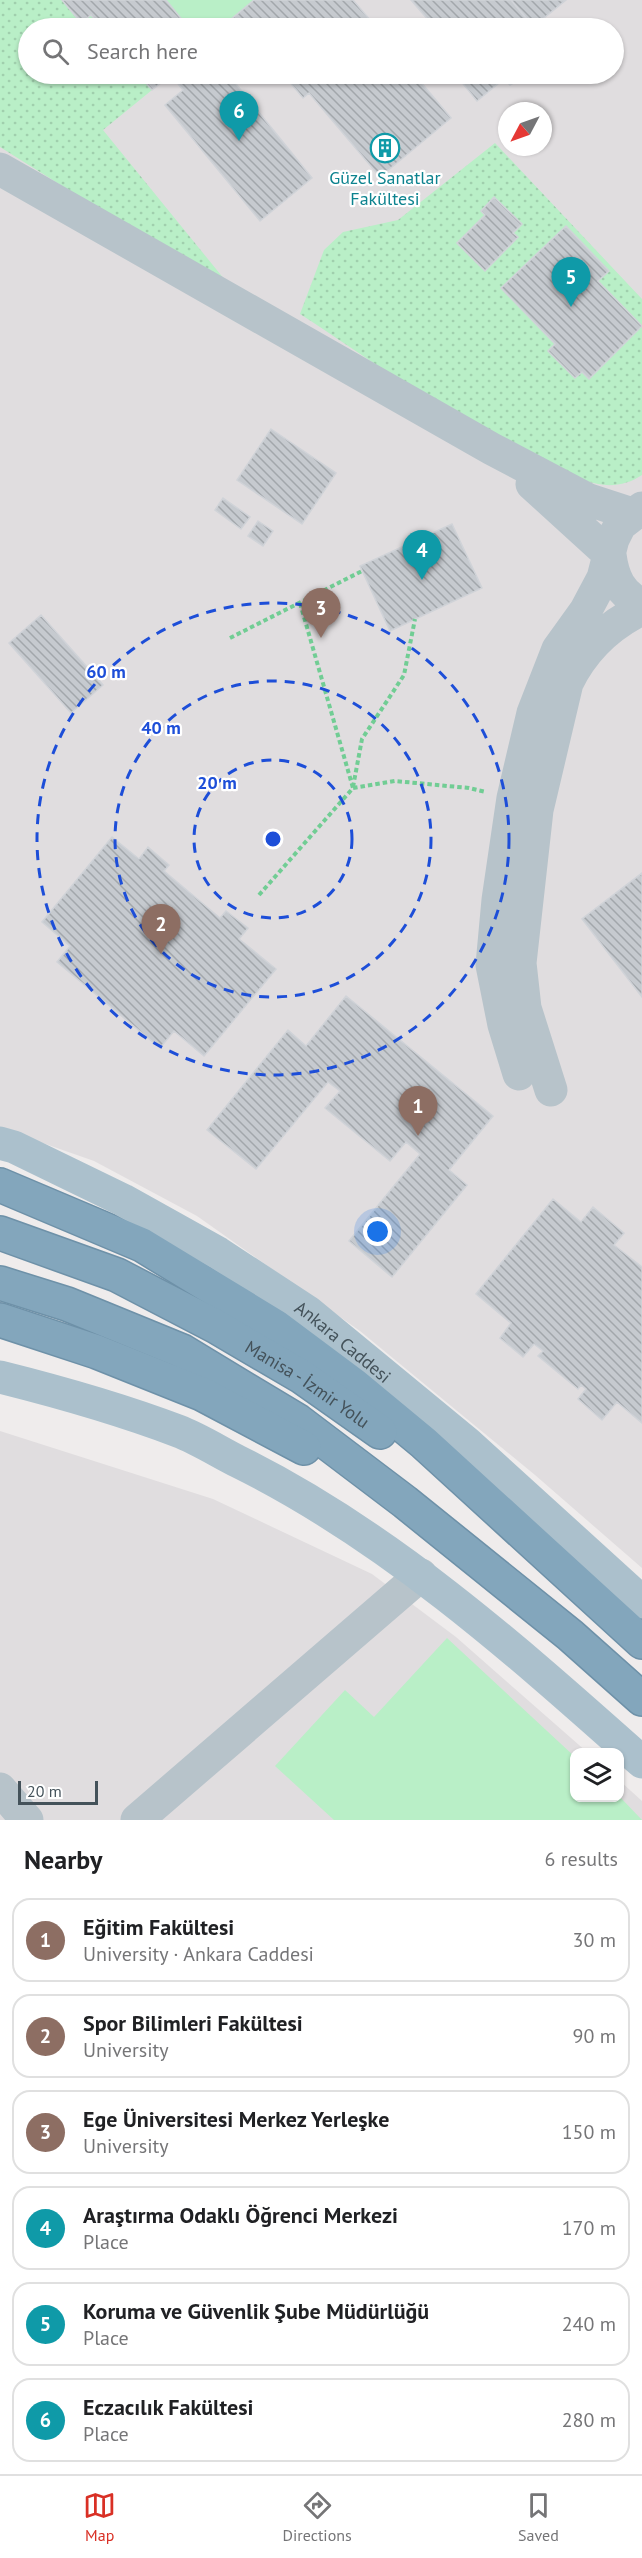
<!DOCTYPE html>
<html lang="en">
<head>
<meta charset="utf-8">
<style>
  body { margin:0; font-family:"PT Sans",sans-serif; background:#f2f2f2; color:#202124 }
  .controls { position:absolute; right:18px; bottom:18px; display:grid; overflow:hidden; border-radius:12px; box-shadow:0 2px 4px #0004 }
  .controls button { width:54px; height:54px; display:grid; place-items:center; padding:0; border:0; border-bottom:2px solid #e0e0e0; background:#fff; color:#202124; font:30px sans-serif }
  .compass { position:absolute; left:498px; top:102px; width:54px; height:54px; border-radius:50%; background:#fff; box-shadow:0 2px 4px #0004; rotate:229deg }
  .scale { position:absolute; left:18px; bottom:15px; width:80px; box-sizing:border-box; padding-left:6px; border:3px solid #44525a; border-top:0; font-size:16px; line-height:21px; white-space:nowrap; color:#44525a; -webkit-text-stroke:4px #fff; paint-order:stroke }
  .you { position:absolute; left:378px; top:1232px; width:21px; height:21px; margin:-15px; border:4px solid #fff; border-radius:50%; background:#1a73e8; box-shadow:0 0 0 9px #1a73e833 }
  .badge { display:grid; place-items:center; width:39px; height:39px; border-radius:50%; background:#d93025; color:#fff; font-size:20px; font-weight:700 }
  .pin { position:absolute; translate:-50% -50px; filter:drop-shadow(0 2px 3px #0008) }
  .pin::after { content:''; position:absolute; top:32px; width:21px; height:18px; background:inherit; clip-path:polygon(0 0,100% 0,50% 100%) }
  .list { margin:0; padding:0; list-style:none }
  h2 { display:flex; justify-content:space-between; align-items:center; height:78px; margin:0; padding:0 24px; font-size:26px }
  h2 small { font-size:20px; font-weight:400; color:#757577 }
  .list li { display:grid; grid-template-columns:39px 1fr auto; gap:18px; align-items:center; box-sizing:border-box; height:84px; margin:0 12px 12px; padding:0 12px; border:2px solid #e0e0e0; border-radius:18px }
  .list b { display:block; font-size:22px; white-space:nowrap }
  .list p { margin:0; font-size:20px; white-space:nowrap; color:#757577 }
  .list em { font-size:20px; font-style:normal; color:#757577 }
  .icon { flex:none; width:33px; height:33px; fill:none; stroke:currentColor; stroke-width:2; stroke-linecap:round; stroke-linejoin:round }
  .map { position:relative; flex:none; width:642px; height:1820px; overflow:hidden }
  .search { position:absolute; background:#fff; box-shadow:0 2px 4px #0004; left:18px; right:18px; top:18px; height:66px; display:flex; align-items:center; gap:15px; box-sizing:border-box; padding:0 21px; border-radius:33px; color:#757577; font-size:22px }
  .sheet { height:654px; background:#fff }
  nav { display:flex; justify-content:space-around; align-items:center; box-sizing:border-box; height:84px; border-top:2px solid #e0e0e0; background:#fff; font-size:16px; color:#757577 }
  nav a { display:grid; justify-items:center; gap:3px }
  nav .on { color:#d93025 }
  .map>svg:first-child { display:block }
  .education { fill:#e0dddf; fill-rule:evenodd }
  .grass { fill:url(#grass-dots) }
  .garden { fill:#b9efc7 }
  .building { fill:url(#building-back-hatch); stroke:#d0d3d8; stroke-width:1.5 }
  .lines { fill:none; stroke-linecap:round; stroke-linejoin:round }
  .highway-casing { stroke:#6e91a8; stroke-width:36 }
  .path { stroke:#71cd94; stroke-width:4; stroke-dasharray:4.5 3; stroke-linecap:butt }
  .minor { stroke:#b7c3ca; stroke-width:33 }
  .major { stroke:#abc0cc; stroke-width:33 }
  .highway { stroke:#83a6bc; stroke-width:33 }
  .ring { fill:none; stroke:#1d4ed8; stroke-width:3; stroke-dasharray:10 8 }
  .labels { text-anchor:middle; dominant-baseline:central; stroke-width:4.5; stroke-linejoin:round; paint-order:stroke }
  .culture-label { font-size:18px; fill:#0d838f; stroke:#fff }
  .street-label { font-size:18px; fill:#44525a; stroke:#fff }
  .centre { fill:#1d4ed8; stroke:#fff; stroke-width:3 }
  .ring-label { font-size:18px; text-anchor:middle; font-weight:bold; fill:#1d4ed8; stroke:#fff; stroke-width:4.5; stroke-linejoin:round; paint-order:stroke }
</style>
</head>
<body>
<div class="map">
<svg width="642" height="1820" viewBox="0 0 642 1820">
  <defs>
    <pattern id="grass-dots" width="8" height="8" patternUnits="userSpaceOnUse" patternTransform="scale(1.5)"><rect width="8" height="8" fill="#b9efc7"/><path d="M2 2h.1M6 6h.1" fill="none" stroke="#a0cfad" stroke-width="1.8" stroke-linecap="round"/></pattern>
    <pattern id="building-back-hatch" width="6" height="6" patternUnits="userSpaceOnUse" patternTransform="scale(1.5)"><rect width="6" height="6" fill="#c6cacf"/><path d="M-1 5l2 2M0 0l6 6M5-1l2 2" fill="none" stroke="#a2a7ab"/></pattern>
  </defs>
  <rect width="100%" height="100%" fill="#efecec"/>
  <path class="education" d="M0,0H642V1568L535,1475L360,1331L197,1216L94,1161L0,1128ZM28,28H614V74H28ZM507,111H543V147H507Z
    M0,1431L213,1499L372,1574L456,1637L587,1752H574V1798H620V1781L642,1801V1820H0Z"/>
  <path class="grass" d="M0,0H62L81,23L91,15L102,28H28V74H138L152,90L103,130L238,296L0,147Z
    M495,143L642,299V475C629,484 613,487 598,484C577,480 558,469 539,460C456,423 377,364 300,314L324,250L343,232L398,220Z"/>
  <path class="garden" d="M166,0H254L219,28H187Z
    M447,1638L574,1756V1798L620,1797L642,1820H334L275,1766L345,1690L374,1717Z"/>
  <path class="building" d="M62,0H166L188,27L102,28L91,15L81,23Z
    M254,0H353L377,28H235L229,21Z
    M411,0H511L535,28H435Z
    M511,0H566L533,27Z
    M138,74H228L312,178L260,221L165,105L183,90L171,75L152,90Z
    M283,74H414L451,118L380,177L309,93L303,98Z
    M455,74H528L510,85L504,79L477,101Z
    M494,197L522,224L513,233L518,237L485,271L457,243L485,215L481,211Z
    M566,226L609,271L598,281L642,326L589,379L582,372L575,378L548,351L555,344L501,288Z
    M271,429L336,473L302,524L237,480Z
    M223,498L250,517L241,529L215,510Z
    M258,521L273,531L263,546L248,536Z
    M452,524L482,588L390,631L360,566Z
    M41,615L103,685L71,713L9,643Z
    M112,837L139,859L148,847L169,865L164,871L220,918L226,911L248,928L239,939L276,969L204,1056L174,1031L160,1048L57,962L70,946L42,922Z
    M642,873V997L582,919Z
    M346,996L493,1116L449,1170L467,1185L392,1277L349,1241L420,1154L406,1142L390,1161L325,1108L340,1091L328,1082L256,1169L207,1130L288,1030L306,1046Z
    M553,1199L581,1222L593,1207L624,1233L614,1245L642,1267V1423L617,1402L602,1420L578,1399L586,1389L581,1385L578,1389L538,1356L543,1351L534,1344L523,1357L500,1338L511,1323L476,1294Z"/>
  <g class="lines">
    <g class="highway-casing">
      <g id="highway">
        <path d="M0,1185L142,1245L275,1326L354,1385L424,1443L642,1642"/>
        <path id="s2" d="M0,1233L117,1275L215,1326L302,1377L380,1432"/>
        <path d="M0,1283L67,1304L182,1351L298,1421L405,1502L570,1635L642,1699"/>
        <path d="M0,1320L97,1352L202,1394L304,1448"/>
      </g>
    </g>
    <path class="path" d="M300,603L353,788
      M230,638L362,571
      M353,787L362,739L404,675L415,619
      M259,895L353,788L395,781L469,788L486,792"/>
    <path class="minor" d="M0,169L492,449L589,500L632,514
      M532,484L610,555C613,578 620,593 642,605
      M519,1074L504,1025L492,965L498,900L513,798L533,713L558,649L586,610L603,578L613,539L620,525L642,508
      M551,1090L525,1008L520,963L537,810L567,683C583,650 609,625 642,609
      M0,1789L27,1820
      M137,1820L421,1575"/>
    <g class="major">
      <path id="s1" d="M0,1143L14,1147L123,1200L218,1253L308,1312L467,1443L642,1602"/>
      <path d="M0,1377C60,1392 120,1409 178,1431C199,1439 219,1452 239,1462C390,1537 517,1651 642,1762"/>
    </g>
    <use href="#highway" class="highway"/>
  </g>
  <g class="ring">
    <circle cx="273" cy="839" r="79"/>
    <circle cx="273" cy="839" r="158"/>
    <circle cx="273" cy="839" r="236"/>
  </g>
  <defs>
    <g id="building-ring" transform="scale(1.5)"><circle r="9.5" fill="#fff" stroke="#0f9aa8" stroke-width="1.5"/><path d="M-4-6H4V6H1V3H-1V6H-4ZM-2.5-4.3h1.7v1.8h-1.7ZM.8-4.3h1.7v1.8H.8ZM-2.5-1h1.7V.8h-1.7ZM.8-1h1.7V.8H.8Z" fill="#0f9aa8"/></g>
  </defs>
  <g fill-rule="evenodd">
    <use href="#building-ring" x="385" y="148"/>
  </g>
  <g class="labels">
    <g class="culture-label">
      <text x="385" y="177">Güzel Sanatlar<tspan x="385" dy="21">Fakültesi</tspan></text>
    </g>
    <g class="street-label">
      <text stroke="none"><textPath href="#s1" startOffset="398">Ankara Caddesi</textPath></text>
      <text stroke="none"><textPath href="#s2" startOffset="344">Manisa - İzmir Yolu</textPath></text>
    </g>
  </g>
  <circle cx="273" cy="839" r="9" class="centre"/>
  <g class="ring-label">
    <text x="106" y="678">60 m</text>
    <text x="161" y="734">40 m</text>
    <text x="217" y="789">20 m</text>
  </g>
</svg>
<div class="controls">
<button><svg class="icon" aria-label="layers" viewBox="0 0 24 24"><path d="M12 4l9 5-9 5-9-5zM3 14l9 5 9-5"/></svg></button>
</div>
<svg class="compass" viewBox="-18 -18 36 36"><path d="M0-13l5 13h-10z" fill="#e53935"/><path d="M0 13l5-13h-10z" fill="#757577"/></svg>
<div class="scale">20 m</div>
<div class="you"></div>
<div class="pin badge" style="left:418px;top:1136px;background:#8d6e63">1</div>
<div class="pin badge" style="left:161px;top:954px;background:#8d6e63">2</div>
<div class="pin badge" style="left:321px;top:638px;background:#8d6e63">3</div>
<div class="pin badge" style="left:422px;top:580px;background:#0f9aa8">4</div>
<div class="pin badge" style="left:571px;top:307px;background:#0f9aa8">5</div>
<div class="pin badge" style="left:239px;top:141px;background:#0f9aa8">6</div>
<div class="search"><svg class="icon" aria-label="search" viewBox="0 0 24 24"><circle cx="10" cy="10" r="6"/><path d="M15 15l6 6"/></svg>Search here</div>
</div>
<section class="sheet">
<h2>Nearby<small>6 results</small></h2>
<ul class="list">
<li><span class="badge" style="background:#8d6e63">1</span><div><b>Eğitim Fakültesi</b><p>University · Ankara Caddesi</p></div><em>30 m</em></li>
<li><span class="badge" style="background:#8d6e63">2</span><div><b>Spor Bilimleri Fakültesi</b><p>University</p></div><em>90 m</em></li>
<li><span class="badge" style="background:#8d6e63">3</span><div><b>Ege Üniversitesi Merkez Yerleşke</b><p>University</p></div><em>150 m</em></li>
<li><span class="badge" style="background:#0f9aa8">4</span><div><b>Araştırma Odaklı Öğrenci Merkezi</b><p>Place</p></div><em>170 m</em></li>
<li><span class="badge" style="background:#0f9aa8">5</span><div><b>Koruma ve Güvenlik Şube Müdürlüğü</b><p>Place</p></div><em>240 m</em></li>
<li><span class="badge" style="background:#0f9aa8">6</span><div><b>Eczacılık Fakültesi</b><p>Place</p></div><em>280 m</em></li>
</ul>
</section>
<nav>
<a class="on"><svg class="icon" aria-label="map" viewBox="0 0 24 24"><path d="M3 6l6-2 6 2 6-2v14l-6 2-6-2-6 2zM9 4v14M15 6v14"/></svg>Map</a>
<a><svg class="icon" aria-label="directions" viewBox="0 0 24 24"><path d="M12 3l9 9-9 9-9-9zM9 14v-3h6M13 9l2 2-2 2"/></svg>Directions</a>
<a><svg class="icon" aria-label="saved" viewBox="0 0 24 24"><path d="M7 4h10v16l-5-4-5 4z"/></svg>Saved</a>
</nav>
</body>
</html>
